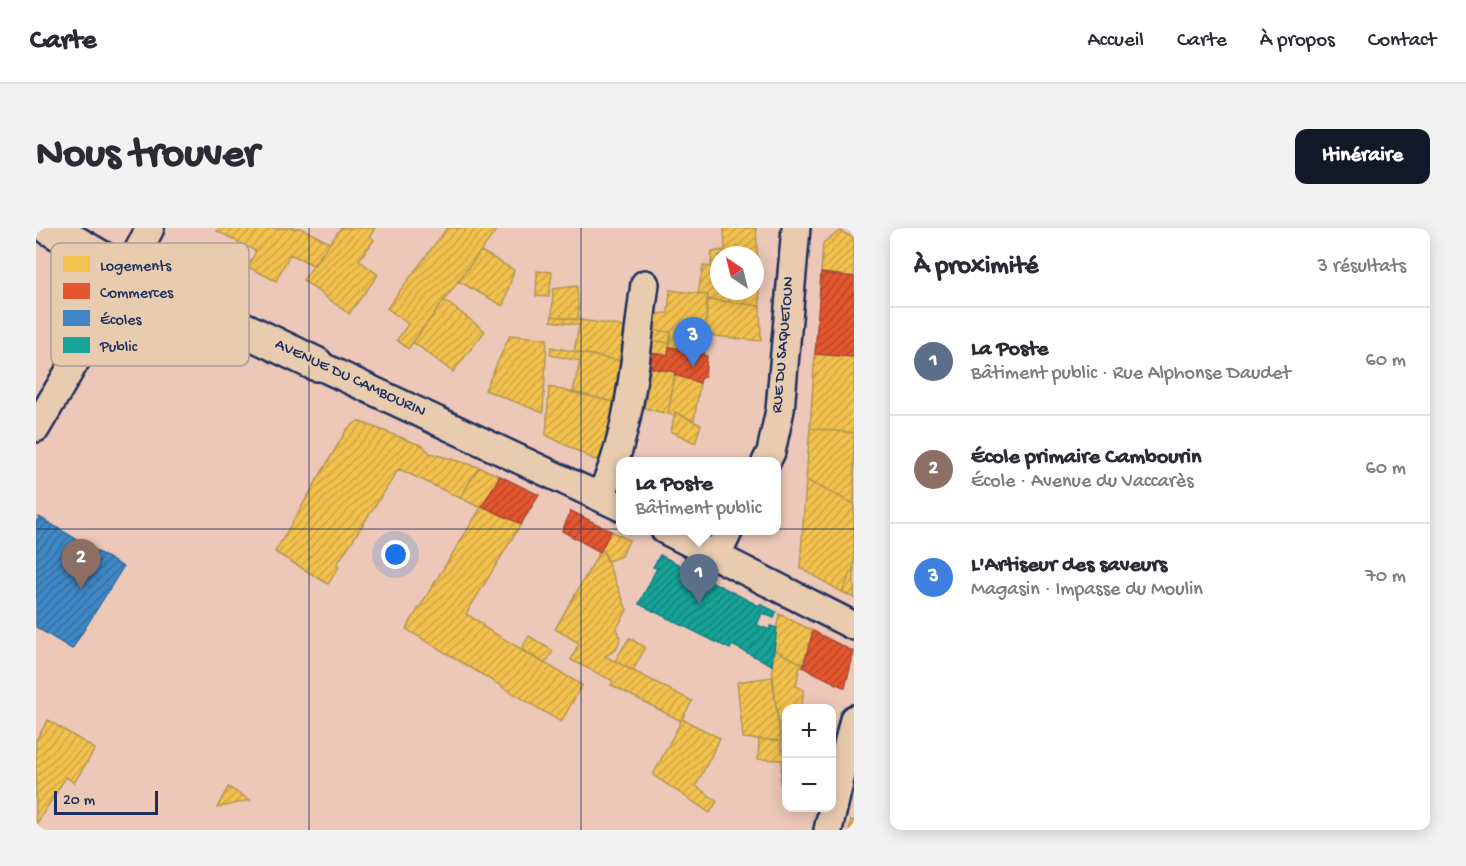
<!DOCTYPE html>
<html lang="fr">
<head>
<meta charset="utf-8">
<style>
  body { margin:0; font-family:"Gochi Hand",sans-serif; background:#f2f2f3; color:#2b2b33 }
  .controls { position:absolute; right:18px; bottom:18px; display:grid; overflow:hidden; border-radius:12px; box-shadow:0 3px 15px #0003 }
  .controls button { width:54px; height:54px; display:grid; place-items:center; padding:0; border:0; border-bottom:2px solid #e1e1e2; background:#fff; color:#2b2b33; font:30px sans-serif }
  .compass { position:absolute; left:674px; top:18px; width:54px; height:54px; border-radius:50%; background:#fff; box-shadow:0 3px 15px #0003; rotate:325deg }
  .scale { position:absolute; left:18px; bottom:15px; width:104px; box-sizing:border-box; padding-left:6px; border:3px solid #1b2f5e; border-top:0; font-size:16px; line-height:21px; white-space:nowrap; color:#1b2f5e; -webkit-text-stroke:4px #e9ccaf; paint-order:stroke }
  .you { position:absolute; left:360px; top:327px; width:21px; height:21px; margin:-15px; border:4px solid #fff; border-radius:50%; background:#1a73e8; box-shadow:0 0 0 9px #1a73e833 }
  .badge { display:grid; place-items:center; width:39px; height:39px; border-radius:50%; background:#111827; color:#fff; font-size:20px; font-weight:700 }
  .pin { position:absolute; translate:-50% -50px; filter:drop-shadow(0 2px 3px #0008) }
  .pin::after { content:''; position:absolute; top:32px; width:21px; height:18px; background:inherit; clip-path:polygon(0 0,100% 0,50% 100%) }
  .popup { position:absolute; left:580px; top:229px; width:165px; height:78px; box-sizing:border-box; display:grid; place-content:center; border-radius:12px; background:#fff; filter:drop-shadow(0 2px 4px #0005); font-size:20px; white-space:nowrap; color:#7c7c81 }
  .popup b { font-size:22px; color:#2b2b33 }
  .popup::after { content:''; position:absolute; left:50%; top:100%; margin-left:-12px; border:12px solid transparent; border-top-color:#fff }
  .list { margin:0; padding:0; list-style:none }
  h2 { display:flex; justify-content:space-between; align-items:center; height:78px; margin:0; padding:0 24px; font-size:26px }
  h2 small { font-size:20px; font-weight:400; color:#7c7c81 }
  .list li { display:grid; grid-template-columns:39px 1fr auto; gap:18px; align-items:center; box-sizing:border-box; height:108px; padding:0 24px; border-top:2px solid #e1e1e2 }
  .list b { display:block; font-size:22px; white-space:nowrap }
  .list p { margin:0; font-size:20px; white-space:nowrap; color:#7c7c81 }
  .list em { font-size:20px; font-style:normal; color:#7c7c81 }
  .map { position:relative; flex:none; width:818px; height:602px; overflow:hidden; border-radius:12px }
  header { display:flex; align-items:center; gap:36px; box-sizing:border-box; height:84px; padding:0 30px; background:#fff; border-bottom:2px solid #e1e1e2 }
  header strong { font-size:28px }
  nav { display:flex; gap:33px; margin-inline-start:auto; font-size:21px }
  .intro { display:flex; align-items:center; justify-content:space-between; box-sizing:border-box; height:144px; padding:0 36px }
  h1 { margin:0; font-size:42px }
  .button { padding:15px 27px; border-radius:12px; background:#111827; color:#fff; font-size:21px; font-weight:700 }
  main { display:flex; gap:36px; padding:0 36px }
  aside { flex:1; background:#fff; border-radius:12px; box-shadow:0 3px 15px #0003 }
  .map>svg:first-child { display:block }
  .homes { fill:url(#homes-hatch); stroke:#b29553; stroke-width:1.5; fill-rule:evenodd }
  .shops { fill:url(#shops-hatch); stroke:#a84b3c; stroke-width:1.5 }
  .schools { fill:url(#schools-hatch); stroke:#346da6; stroke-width:1.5 }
  .public { fill:url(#public-hatch); stroke:#188087; stroke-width:1.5 }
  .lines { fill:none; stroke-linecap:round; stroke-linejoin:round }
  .street-casing { stroke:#1b2f5e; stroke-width:32 }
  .secondary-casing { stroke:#1b2f5e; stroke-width:38 }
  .street { stroke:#e9ccaf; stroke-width:27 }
  .secondary { stroke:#e9ccaf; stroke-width:33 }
  .grid { fill:none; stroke:#1b2f5e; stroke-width:1.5; stroke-opacity:0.55 }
  .labels { text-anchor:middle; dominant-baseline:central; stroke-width:6; stroke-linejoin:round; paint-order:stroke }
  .street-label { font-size:16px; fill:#1b2f5e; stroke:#e9ccaf }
  .key { fill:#e9ccaf; stroke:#ab9d97; stroke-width:1.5 }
  .key-label { font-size:16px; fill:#1b2f5e }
</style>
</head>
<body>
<header>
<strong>Carte</strong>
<nav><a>Accueil</a><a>Carte</a><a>À propos</a><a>Contact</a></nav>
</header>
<div class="intro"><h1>Nous trouver</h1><a class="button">Itinéraire</a></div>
<main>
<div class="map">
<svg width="818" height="602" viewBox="0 0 818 602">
  <defs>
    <pattern id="homes-hatch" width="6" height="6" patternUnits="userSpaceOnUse" patternTransform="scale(1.5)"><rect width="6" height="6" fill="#f2c14e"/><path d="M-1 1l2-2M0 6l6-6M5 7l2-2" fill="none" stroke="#cfa646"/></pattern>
    <pattern id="shops-hatch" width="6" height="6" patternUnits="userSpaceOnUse" patternTransform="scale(1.5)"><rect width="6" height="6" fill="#e4572e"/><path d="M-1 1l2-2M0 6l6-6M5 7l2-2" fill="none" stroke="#b8482a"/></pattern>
    <pattern id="schools-hatch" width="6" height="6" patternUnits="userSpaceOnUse" patternTransform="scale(1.5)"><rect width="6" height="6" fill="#3f88c5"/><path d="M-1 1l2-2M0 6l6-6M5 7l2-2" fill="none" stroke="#3470a3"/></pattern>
    <pattern id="public-hatch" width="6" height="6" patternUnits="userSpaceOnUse" patternTransform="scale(1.5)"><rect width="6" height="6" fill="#17a398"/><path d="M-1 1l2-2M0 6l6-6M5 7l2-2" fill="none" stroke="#14857f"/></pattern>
  </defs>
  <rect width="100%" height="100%" fill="#edc8b8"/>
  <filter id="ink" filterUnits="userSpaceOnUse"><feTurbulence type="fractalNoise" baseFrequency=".0167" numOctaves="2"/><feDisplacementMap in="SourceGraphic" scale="12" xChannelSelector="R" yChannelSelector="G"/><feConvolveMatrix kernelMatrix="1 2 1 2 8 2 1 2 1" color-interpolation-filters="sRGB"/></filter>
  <g filter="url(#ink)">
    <path class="homes" d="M183,0H265L294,15L277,37L254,26L240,53L212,39L220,23L181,3Z
      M305,0H339L334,8L338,12L323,32L342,47L313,86L267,52Z
      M411,0H462L372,121L361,112L372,96L351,80Z
      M688,0H720L724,78L671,71L672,67L662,66L667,38L675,39L676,24L689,22ZM683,27H719V63H683Z
      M804,3L818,10V49L785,45L787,15Z
      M445,23L478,42L467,78L422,53Z
      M501,43L516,44L513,69L500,68Z
      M541,58L543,92L516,88L517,61Z
      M634,62L672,67L668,124L633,119L635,104L616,102L618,86L632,85Z
      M671,71L724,78L725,113L669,107Z
      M408,72L449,103L417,144L377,114Z
      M516,88L580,97L597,102L591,134L538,124L543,97L515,93Z
      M616,102L635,104L633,115L615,112Z
      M474,107L511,111L507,185L449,162Z
      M615,112L633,115L632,127L614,125Z
      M515,119L591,134L582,175L537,164L544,133L514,127Z
      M779,126L818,129V205L774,200Z
      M615,140L639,144L632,186L608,180Z
      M639,147L664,155L658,193L639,184V188L632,186Z
      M513,159L582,175L567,236L510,207Z
      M639,184L665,197L659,215L635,203Z
      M322,193L387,218L394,225L443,239L424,270L363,241L301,336L303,339L292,356L239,324L311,201Z
      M774,200L818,205V276L770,252Z
      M443,239L464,248L445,280L424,270Z
      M770,252L818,276V338L806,364L764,340Z
      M446,278L485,296L430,386L447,396L446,398L546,457L525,494L370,401Z
      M575,303L593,312L586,328L572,333L566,320Z
      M566,320L591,382L581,400L584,409L583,415L580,422L569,428L656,473L645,493L575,457L577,453L535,432L543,415L519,401Z
      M818,338V370L806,364Z
      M743,386L777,403L767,436L737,421Z
      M493,408L517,423L509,436L485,422Z
      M593,410L609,419L597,443L579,433Z
      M737,421L767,436V439L764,438L760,458L768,462L765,481H750V495L742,494L736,440Z
      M736,449L745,513L707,510L701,454Z
      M646,491L684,510L660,558L681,573L674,585L617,547Z
      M12,492L59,521L38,555L30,549L0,597V512Z
      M742,494L750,495V525H746Z
      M723,511L745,513L746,525H750V556L744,555L746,532L722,531Z
      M192,559L214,572L181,580Z
      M815,592L818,593V602H813Z"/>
    <path class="shops" d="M785,45L818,49V129L779,126Z
      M633,119L668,124V128H671L669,149L665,150L664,155L639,147V144L615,140L616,137L612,136L614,125L632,127Z
      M464,248L503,267L485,296L446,278Z
      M535,283L575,303L564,324L526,303Z
      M777,403L818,424L809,460L767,439Z"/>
    <path class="schools" d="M3,289L87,339L36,421L0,399V294Z"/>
    <path class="public" d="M624,327L723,378L724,376L740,384L738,390L726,385L721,397L734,402V398L741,400L736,437L696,417L694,421L603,376L621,340L617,339Z"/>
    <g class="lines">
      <g class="street-casing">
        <path id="street" d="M280,136L585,279
          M0,200L91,45L114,0
          M730,234L735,224L744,182L760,0
          M564,269C596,204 599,127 609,56
          M629,302L818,398
          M680,329L693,302
          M792,602L818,491"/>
      </g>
      <g class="secondary-casing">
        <path id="secondary" d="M14,0L91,45L280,136"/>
      </g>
      <use href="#street" class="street"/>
      <use href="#secondary" class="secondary"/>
    </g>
  </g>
  <path class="grid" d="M273,0V602M545,0V602M0,301H818"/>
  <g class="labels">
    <g class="street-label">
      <text transform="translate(748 117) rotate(-85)">RUE DU SAQUETOUN</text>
      <text transform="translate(314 151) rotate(25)">AVENUE DU CAMBOURIN</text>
    </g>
  </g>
  <rect x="15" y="15" width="198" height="123" rx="9" class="key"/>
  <rect x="27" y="28" width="27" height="16" fill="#f2c14e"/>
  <rect x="27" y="55" width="27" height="16" fill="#e4572e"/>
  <rect x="27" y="82" width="27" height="16" fill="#3f88c5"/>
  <rect x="27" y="109" width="27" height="16" fill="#17a398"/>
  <g class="key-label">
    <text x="64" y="42">Logements</text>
    <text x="64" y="69">Commerces</text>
    <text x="64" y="96">Écoles</text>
    <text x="64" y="123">Public</text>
  </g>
</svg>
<div class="controls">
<button>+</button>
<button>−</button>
</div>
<svg class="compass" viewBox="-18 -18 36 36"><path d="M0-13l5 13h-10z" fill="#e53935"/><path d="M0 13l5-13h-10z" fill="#7c7c81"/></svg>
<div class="scale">20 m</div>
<div class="you"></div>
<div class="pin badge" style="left:663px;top:376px;background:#5c6f8a">1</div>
<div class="popup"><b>La Poste</b>Bâtiment public</div>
<div class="pin badge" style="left:45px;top:361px;background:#8d6e63">2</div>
<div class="pin badge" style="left:657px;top:139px;background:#3f7fe0">3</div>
</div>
<aside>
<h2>À proximité<small>3 résultats</small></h2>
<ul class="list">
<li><span class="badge" style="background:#5c6f8a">1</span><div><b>La Poste</b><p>Bâtiment public · Rue Alphonse Daudet</p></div><em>60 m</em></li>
<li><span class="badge" style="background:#8d6e63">2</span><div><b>École primaire Cambourin</b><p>École · Avenue du Vaccarès</p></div><em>60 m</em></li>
<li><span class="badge" style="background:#3f7fe0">3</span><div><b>L'Artiseur des saveurs</b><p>Magasin · Impasse du Moulin</p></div><em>70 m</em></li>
</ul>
</aside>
</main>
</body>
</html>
